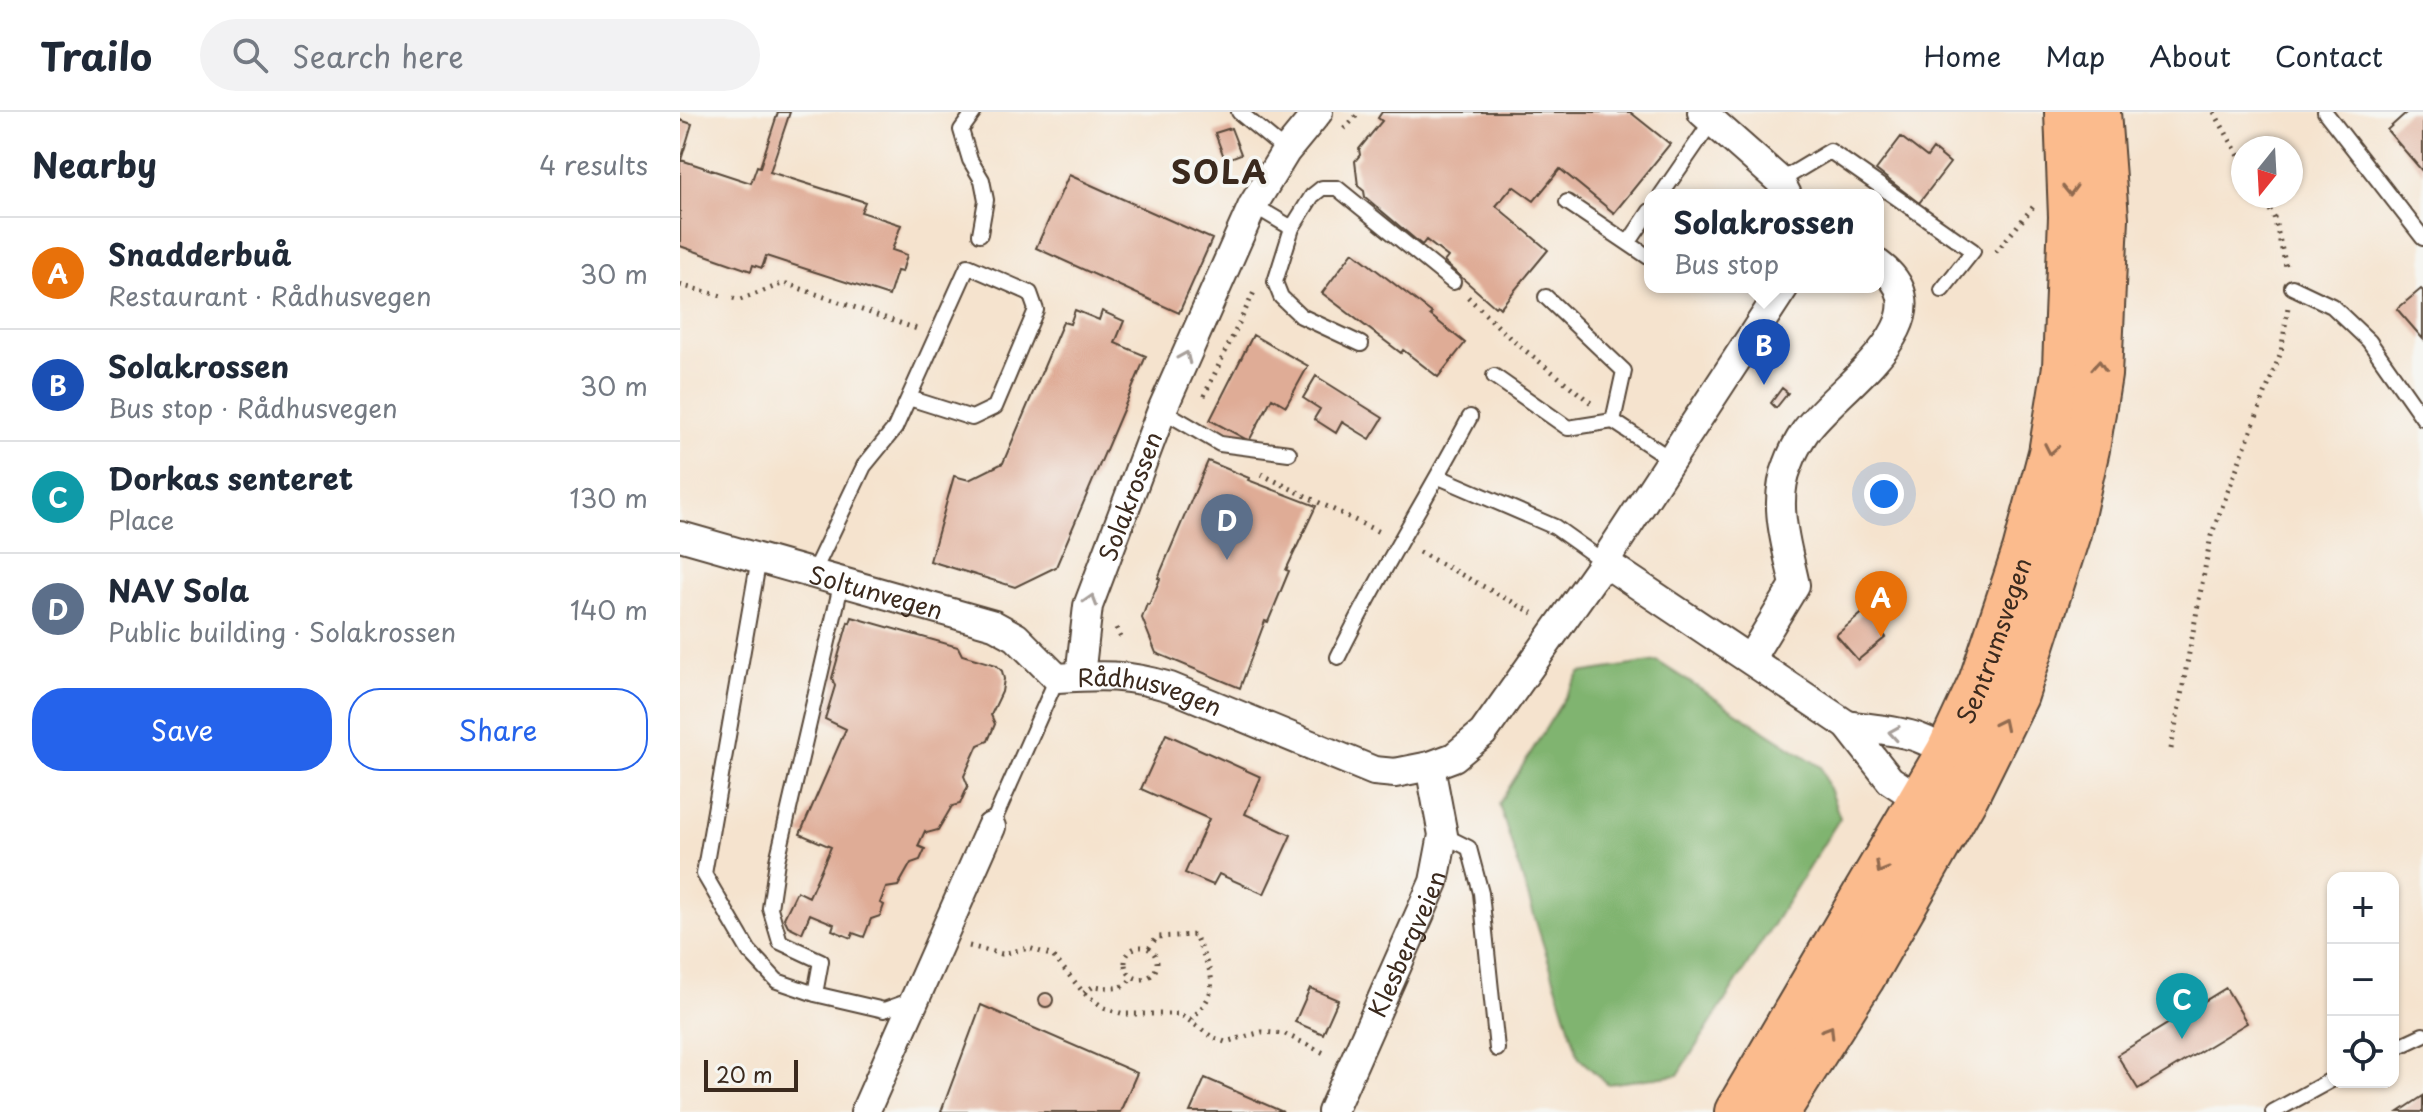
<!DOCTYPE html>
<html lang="en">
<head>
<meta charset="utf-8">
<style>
  body { margin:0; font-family:"Playpen Sans",sans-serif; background:#f2f2f3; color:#1f2937 }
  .controls { position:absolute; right:24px; bottom:24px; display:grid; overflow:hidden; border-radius:16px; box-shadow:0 2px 6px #0004 }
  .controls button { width:72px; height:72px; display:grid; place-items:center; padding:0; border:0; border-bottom:2px solid #e0e1e3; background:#fff; color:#1f2937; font:40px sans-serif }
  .compass { position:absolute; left:1551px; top:24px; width:72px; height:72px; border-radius:50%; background:#fff; box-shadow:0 2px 6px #0004; rotate:198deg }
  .scale { position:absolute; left:24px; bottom:20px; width:94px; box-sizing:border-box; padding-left:8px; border:4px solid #3b2a1e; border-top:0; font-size:22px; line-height:28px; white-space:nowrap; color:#3b2a1e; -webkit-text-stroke:6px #f6f6f2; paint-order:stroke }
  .you { position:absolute; left:1204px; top:382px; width:28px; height:28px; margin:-20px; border:6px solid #fff; border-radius:50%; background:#1a73e8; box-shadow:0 0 0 12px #1a73e833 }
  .badge { display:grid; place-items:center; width:52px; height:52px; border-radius:50%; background:#2563eb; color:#fff; font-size:26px; font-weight:700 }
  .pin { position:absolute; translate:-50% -66px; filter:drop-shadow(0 2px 4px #0008) }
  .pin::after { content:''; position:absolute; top:42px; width:28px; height:24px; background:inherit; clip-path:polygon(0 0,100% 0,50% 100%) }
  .popup { position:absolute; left:964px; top:77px; width:240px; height:104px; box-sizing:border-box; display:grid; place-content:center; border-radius:16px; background:#fff; filter:drop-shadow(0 2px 6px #0005); font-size:26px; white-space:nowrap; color:#747a83 }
  .popup b { font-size:30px; color:#1f2937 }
  .popup::after { content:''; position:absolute; left:50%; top:100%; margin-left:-16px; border:16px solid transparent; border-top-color:#fff }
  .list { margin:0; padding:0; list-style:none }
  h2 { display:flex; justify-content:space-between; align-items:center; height:104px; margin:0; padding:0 32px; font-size:34px }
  h2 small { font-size:26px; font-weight:400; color:#747a83 }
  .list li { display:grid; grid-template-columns:52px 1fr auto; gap:24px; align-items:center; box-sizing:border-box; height:112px; padding:0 32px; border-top:2px solid #e0e1e3 }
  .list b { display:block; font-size:30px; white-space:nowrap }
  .list p { margin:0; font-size:26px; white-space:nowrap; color:#747a83 }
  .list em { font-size:26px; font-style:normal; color:#747a83 }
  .actions { display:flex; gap:16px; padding:24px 32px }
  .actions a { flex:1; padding:18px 0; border:2px solid #2563eb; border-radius:32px; text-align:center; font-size:28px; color:#2563eb }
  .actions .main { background:#2563eb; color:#fff }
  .icon { flex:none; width:44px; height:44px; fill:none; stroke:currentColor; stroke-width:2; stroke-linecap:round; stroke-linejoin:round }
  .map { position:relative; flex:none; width:1743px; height:1000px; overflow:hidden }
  header { display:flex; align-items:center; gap:48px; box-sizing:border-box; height:112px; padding:0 40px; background:#fff; border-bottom:2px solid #e0e1e3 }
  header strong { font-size:38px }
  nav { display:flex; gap:44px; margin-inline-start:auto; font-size:28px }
  .search { width:560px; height:72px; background:#f2f2f3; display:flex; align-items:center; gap:20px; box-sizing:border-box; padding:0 28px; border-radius:44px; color:#747a83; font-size:30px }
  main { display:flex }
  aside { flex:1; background:#fff }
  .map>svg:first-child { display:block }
  .forest { fill:#80b470; stroke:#5e6f47; stroke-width:2 }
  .building { fill:#dfac96 }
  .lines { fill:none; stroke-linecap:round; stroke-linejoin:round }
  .lane-casing { stroke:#574638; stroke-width:18 }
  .street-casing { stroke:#574638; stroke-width:32 }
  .primary-casing { stroke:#574638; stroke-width:48 }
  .path { stroke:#574638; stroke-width:5; stroke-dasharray:2 6; stroke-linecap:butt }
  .lane { stroke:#fff; stroke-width:14 }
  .street { stroke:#fff; stroke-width:28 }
  .primary { stroke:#fbbb8d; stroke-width:44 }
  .oneway { stroke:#916b50 }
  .oneway2 { stroke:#a79f9a }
  .labels { text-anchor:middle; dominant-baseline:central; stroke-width:7; stroke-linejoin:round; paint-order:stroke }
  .street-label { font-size:24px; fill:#3b2a1e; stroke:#f6f6f2 }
  .district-label { font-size:32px; font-weight:bold; letter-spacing:2px; fill:#3b2a1e; stroke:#f6f6f2 }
</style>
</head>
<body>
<header>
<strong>Trailo</strong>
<div class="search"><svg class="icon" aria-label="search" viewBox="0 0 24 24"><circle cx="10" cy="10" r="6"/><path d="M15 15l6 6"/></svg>Search here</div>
<nav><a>Home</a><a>Map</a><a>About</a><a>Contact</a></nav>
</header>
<main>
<aside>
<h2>Nearby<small>4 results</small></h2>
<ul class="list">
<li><span class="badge" style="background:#e8710a">A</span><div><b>Snadderbuå</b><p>Restaurant · Rådhusvegen</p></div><em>30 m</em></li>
<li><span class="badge" style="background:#1a4fb4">B</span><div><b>Solakrossen</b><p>Bus stop · Rådhusvegen</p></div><em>30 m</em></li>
<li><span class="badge" style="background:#0f9aa8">C</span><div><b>Dorkas senteret</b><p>Place</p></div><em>130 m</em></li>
<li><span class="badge" style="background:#5c6f8a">D</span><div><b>NAV Sola</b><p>Public building · Solakrossen</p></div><em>140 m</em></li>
</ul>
<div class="actions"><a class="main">Save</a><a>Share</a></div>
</aside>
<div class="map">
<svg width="1743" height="1000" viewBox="0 0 1743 1000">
  <rect width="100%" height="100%" fill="#f6f6f2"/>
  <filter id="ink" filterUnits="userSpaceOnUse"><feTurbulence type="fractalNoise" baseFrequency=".0125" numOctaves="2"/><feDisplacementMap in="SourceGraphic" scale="16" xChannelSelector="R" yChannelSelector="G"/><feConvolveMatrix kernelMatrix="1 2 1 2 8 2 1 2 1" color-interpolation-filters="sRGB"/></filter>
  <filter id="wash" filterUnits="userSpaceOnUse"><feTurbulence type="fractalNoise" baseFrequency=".006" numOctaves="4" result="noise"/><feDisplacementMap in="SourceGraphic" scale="32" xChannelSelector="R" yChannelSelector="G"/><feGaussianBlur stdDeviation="1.8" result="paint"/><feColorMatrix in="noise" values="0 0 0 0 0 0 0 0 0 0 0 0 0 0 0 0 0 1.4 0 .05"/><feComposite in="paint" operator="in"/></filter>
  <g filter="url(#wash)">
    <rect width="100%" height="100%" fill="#f5e3ce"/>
    <path class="forest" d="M977,549L1141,655L1160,706L998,963L927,972L899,946L819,692L900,561Z"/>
    <g id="blocks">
      <path class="building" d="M98,0H110L90,60L185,90L181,100L221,113L212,138L227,143L222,160L217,159L209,184L86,144L82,156L73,153L71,159L0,134V8L12,12L1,48L71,71L77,54L80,55Z
        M702,0H950L990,32L934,101L880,57L854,89L833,74L816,94L868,138L820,196L817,193L815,195L764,150L768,145L746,128L742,133L685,85L684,79L678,74L675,49L680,43L679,37L702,9L698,6Z
        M1727,0H1743V60L1707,18Z
        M551,16L561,42L545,48L535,21Z
        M1221,25L1247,45L1253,37L1270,51L1239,91L1196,58Z
        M389,63L532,127L499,201L356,136Z
        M673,140L752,201L750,203L785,231L758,265L723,238L721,241L642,181Z
        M1741,177L1743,179V227L1717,197Z
        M395,198L419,208L422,199L444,209L435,231L466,244L376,455L335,475L250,449L274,364L289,368L323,351L383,210L390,212Z
        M573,223L628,254L606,294L592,286L569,329L530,308Z
        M636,264L703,306L690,327L662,310L656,321L634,307L640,297L623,286Z
        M1102,276L1108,281L1096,296L1091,291Z
        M528,349L569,366L568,368L636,394L606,458L609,459L588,510L585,509L560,576L476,541L462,506L467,492L469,493L480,467L478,466Z
        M1185,499L1206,525L1178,548L1156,523Z
        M172,505L278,535L282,543L316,553L322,559L324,567L322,580L311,603L315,612L308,629L298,633L284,664L288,674L280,692L272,694L258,718L247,721L245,719L238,734L245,737L240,748L231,751L218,774L206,776L200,791L204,793L200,804L191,807L184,825L173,821L171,826L152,818L154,812L130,802L122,821L108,814L104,806L117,779L129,785L151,735L120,722L166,617L145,607L155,574L152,566L168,510L170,511Z
        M486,622L581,665L565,702L611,723L584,782L539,762L533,773L505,761L529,707L461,677Z
        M630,876L658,888L643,922L615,910Z
        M1546,876L1567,911L1458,977L1437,943Z
        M359 888a7 7 0 1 1 14 0a7 7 0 1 1-14 0Z
        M301,893L457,961L440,1000H261Z
        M525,966L603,1000H510Z
        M1743,984V1000H1719Z"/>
    </g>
  </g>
  <g filter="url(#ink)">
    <use href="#blocks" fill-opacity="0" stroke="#574638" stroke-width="2"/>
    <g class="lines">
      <g class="lane-casing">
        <path id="lane" d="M294,0L281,18L290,48L302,68L306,88L300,122
          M559,0L606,39
          M1645,0L1743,126
          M1100,69L1150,39L1293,139L1262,178
          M981,83L1032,9
          M887,90L970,146
          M573,93L612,116
          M949,130L970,99
          M1612,175L1652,194L1689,229L1743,306
          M866,185L944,259L933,309
          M681,232L621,204L601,185L595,170L612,116L632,84L642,76H657L773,170
          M814,264L888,316L933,309L992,348
          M482,298L540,332L609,341
          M759,365L875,415L924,450
          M79,446L24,762L69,839L97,869L135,882L204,898L232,888
          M133,461L184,354L215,316L288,154L350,181L356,198L315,295L292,306L229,286
          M658,545C698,463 747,386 790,305
          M311,715L377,566
          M763,723L789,736L801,781L817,937
          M135,882L141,849L100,830L90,796L97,749L162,469
          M1713,937L1743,923
          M1593,1000L1653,967"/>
      </g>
      <g class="street-casing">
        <g id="street">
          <path d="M1022,0L1100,69L1107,83"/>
          <path id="s1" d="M0,424L314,513L336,525L377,566C421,563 447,562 490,575L694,659L715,661L750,654L774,645L803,621L924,450L1104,175"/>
          <path d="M924,450L1167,613L1210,668L1240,688L1254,686"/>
          <path d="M1070,547L1115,473C1107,435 1092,391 1108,353C1112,342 1118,330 1125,320C1155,276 1273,207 1198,152"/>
          <path id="s2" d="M400,564L408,494L482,298L573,93L606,39L638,0"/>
          <path d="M1167,613C1204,619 1257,618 1275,656"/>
          <path d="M185,1000L311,715"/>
          <path id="s3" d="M652,1000L754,770L763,723L750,654"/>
        </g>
      </g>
      <g class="primary-casing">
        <g id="primary">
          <path id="s4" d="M1057,1000L1268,641L1301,570L1345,439L1371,341L1385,255L1391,105L1387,0"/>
          <path d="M1097,1000L1182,866L1287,682L1336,583L1388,421L1407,337L1419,263L1426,106L1418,0"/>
        </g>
      </g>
      <path class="path" d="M1534,0L1563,51
        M664,17L680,0
        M1582,84L1594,105L1606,154
        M1316,140L1353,95
        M0,173L42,184
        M788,185L831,227L911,291
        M53,186L60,188L104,171L237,217
        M524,284L575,178
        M581,362L701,421
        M739,440L853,501
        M436,516L443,530
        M1491,637L1531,424L1601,240L1608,195
        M289,834L322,842L349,836L373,844L404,881L424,896L444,902H500L532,925L545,930L582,920L605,922L646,942
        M445 851a16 16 0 1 1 32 0a16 16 0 1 1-32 0Z
        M469,836L477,825L515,823C530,861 545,875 511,907
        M404,881L414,874C429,876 443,880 452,865"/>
      <use href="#lane" class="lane"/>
      <use href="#street" class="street"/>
      <use href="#primary" class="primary"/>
    </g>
    <defs><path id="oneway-chevron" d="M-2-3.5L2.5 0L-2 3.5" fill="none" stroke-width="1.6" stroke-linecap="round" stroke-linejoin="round" transform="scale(2)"/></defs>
    <g class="oneway">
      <use href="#oneway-chevron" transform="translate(1390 78) rotate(89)"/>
      <use href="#oneway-chevron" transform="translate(1419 254) rotate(-86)"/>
      <use href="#oneway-chevron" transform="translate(1371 337) rotate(101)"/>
      <use href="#oneway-chevron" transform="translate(1322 612) rotate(-64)"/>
      <use href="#oneway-chevron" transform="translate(1201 756) rotate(120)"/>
      <use href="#oneway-chevron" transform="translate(1149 919) rotate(-58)"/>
    </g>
    <g class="oneway2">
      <use href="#oneway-chevron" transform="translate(505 245) rotate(-66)"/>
      <use href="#oneway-chevron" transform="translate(411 488) rotate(-73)"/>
      <use href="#oneway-chevron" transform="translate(1214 621) rotate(-171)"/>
    </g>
  </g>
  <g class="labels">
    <g class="street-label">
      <text stroke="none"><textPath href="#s2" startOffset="188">Solakrossen</textPath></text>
      <text stroke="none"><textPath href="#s1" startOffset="204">Soltunvegen</textPath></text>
      <text stroke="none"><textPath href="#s4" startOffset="538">Sentrumsvegen</textPath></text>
      <text stroke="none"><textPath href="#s1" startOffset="504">Rådhusvegen</textPath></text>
      <text stroke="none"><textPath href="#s3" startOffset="184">Klesbergveien</textPath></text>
    </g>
    <g class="district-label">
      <text x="540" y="59">SOLA</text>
    </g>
  </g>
</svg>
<div class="controls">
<button>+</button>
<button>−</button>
<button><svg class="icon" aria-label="locate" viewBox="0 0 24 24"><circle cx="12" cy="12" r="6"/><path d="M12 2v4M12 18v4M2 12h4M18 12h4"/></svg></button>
</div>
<svg class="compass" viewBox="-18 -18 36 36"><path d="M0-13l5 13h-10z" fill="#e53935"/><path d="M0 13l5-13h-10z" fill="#747a83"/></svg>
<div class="scale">20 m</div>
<div class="you"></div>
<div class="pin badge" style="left:1201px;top:525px;background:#e8710a">A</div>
<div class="pin badge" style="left:1084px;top:273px;background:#1a4fb4">B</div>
<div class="popup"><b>Solakrossen</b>Bus stop</div>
<div class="pin badge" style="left:1502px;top:927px;background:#0f9aa8">C</div>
<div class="pin badge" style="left:547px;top:448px;background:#5c6f8a">D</div>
</div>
</main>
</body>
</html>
